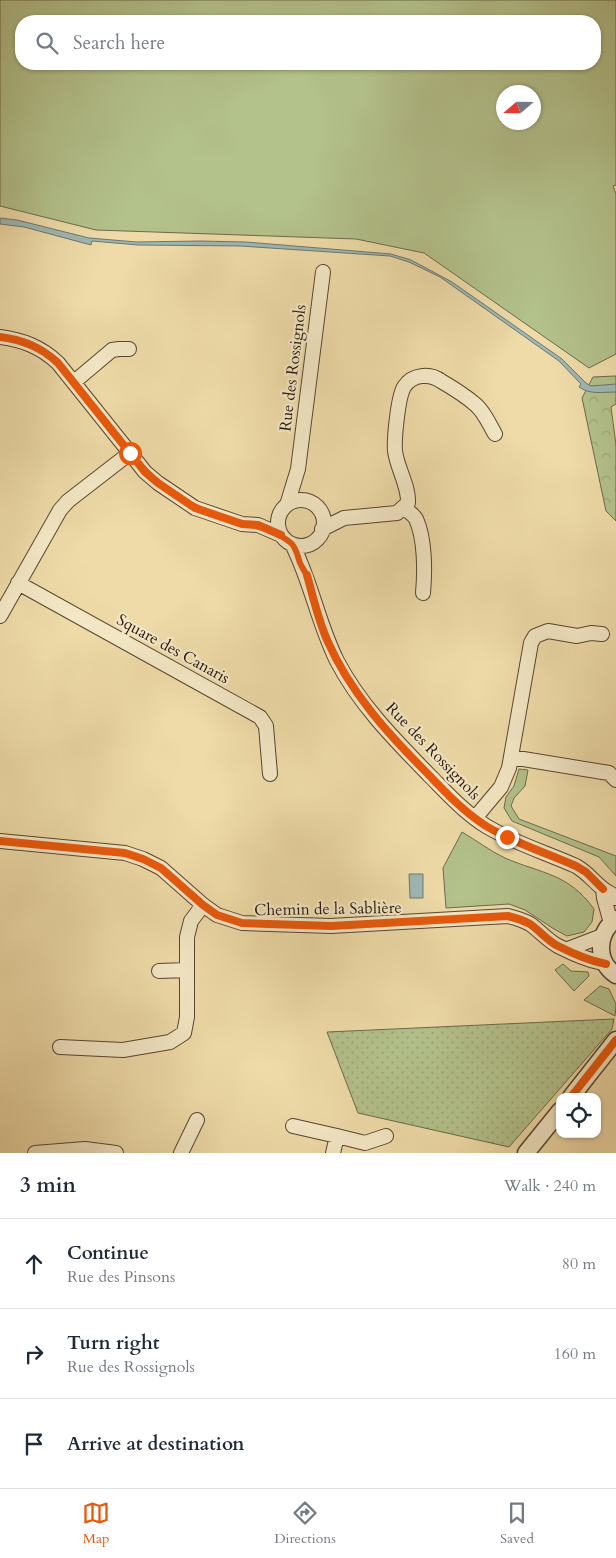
<!DOCTYPE html>
<html lang="en">
<head>
<meta charset="utf-8">
<style>
  body { margin:0; font-family:Cardo,serif; background:#f6f6f7; color:#1f2937 }
  .controls { position:absolute; right:15px; bottom:15px; display:grid; overflow:hidden; border-radius:10px; box-shadow:0 1px 4px #0004 }
  .controls button { width:45px; height:45px; display:grid; place-items:center; padding:0; border:0; border-bottom:1px solid #e0e1e3; background:#fff; color:#1f2937; font:25px sans-serif }
  .compass { position:absolute; left:496px; top:85px; width:45px; height:45px; border-radius:50%; background:#fff; box-shadow:0 1px 4px #0004; rotate:250deg }
  .stop { position:absolute; width:15px; height:15px; margin:-11px; border:4px solid #ea580c; border-radius:50%; background:#fff }
  .stop.end { background:#ea580c; border-color:#fff; box-shadow:0 1px 5px #0008 }
  .list { margin:0; padding:0; list-style:none }
  h2 { display:flex; justify-content:space-between; align-items:center; height:65px; margin:0; padding:0 20px; font-size:21px }
  h2 small { font-size:16px; font-weight:400; color:#747a83 }
  .list li { display:grid; grid-template-columns:32px 1fr auto; gap:15px; align-items:center; box-sizing:border-box; height:90px; padding:0 20px; border-top:1px solid #e0e1e3 }
  .list b { display:block; font-size:19px; white-space:nowrap }
  .list p { margin:0; font-size:16px; white-space:nowrap; color:#747a83 }
  .list em { font-size:16px; font-style:normal; color:#747a83 }
  .icon { flex:none; width:28px; height:28px; fill:none; stroke:currentColor; stroke-width:2; stroke-linecap:round; stroke-linejoin:round }
  .map { position:relative; flex:none; width:616px; height:1153px; overflow:hidden }
  .search { position:absolute; background:#fff; box-shadow:0 1px 4px #0004; left:15px; right:15px; top:15px; height:55px; display:flex; align-items:center; gap:12px; box-sizing:border-box; padding:0 18px; border-radius:20px; color:#747a83; font-size:19px }
  .sheet { height:335px; background:#fff }
  nav { display:flex; justify-content:space-around; align-items:center; box-sizing:border-box; height:70px; border-top:1px solid #e0e1e3; background:#fff; font-size:14px; color:#747a83 }
  nav a { display:grid; justify-items:center; gap:2px }
  nav .on { color:#ea580c }
  .map>svg:first-child { display:block }
  .green { fill:#b3c18b; stroke:#6c6a4b; fill-rule:evenodd }
  .forest { fill:url(#forest-crowns); stroke:#6c6a4b }
  .park { fill:url(#park-dots); stroke:#6c6a4b }
  .water { fill:#9eb8b3; stroke:#6e7670 }
  .lines { fill:none; stroke-linecap:round; stroke-linejoin:round }
  .minor-casing { stroke:#574532; stroke-width:16 }
  .tertiary-casing { stroke:#574532; stroke-width:19 }
  .minor { stroke:#f4e8c6; stroke-width:14 }
  .tertiary { stroke:#f4e8c6; stroke-width:16 }
  .cycleway-casing { stroke:#f4e8c6; stroke-width:11 }
  .cycleway { stroke:#e8590c; stroke-width:8 }
  .route { stroke:#ea580c; stroke-width:6 }
  .labels { text-anchor:middle; dominant-baseline:central; stroke-width:4.5; stroke-linejoin:round; paint-order:stroke }
  .street-label { font-size:16px; fill:#25130b; stroke:#f4e8c6 }
</style>
</head>
<body>
<div class="map">
<svg width="616" height="1153" viewBox="0 0 616 1153">
  <defs>
    <pattern id="forest-crowns" width="20" height="18" patternUnits="userSpaceOnUse" patternTransform="scale(1.25)"><rect width="20" height="18" fill="#b3c18b"/><path d="M2 6a3 3 0 1 1 6 0M12 15a3 3 0 1 1 6 0" fill="none" stroke="#9aa577"/></pattern>
    <pattern id="park-dots" width="8" height="8" patternUnits="userSpaceOnUse" patternTransform="scale(1.25)"><rect width="8" height="8" fill="#b3c18b"/><path d="M2 2h.1M6 6h.1" fill="none" stroke="#9aa577" stroke-width="1.8" stroke-linecap="round"/></pattern>
  </defs>
  <rect width="100%" height="100%" fill="#eedba8"/>
  <filter id="stains"><feTurbulence type="fractalNoise" baseFrequency=".004" numOctaves="4"/><feColorMatrix values="0 0 0 0 .2 0 0 0 0 .09 0 0 0 0 .02 0 0 0 .5 -.17"/></filter>
  <radialGradient id="worn" r=".72"><stop offset=".6" stop-color="#630" stop-opacity="0"/><stop offset="1" stop-color="#630" stop-opacity=".3"/></radialGradient>
  <path class="green" d="M0,0H616V185L613,186L616,194V354L589,368L424,253L356,239L96,230L0,206ZM595,21V64H21V21ZM534,92V122H504V92Z
    M519,769L528,770L525,786L514,798L511,806L519,819L616,856V876L599,857L512,821L504,808L506,797L514,786Z
    M462,832C476,840 490,851 505,858C542,874 568,873 594,909L592,922L584,932L567,936L554,929L525,910L509,904L446,908L443,868Z
    M563,964L571,971L588,972L589,976L574,991L555,970Z
    M600,986L609,989L616,1004L615,1016L584,1000Z"/>
  <path class="forest" d="M616,376V404L611,407L616,445V521L606,511L582,398L593,377Z"/>
  <path class="park" d="M614,1019L612,1029L509,1147L358,1113L327,1032Z"/>
  <path class="water" d="M0,218L17,220L89,238L137,242L200,241L246,242L391,254L411,260L452,282L562,359L586,383L591,386L616,384V392C603,392 590,395 579,387L581,384L559,361L440,277L409,262L390,256L240,246L138,245L92,241L91,245L24,227L0,224Z
    M409,874H423V898H410Z"/>
  <g class="lines">
    <g class="minor-casing">
      <path id="minor" d="M0,337C23,340 41,347 58,363L130,453L145,472L158,483L195,508L242,524L258,525L281,535
        M74,382L112,350L119,349H129
        M278 523a23 23 0 1 1 46 0a23 23 0 1 1-46 0Z
        M287,505L298,469L323,272
        M404,508C408,511 413,514 416,519C425,538 425,571 423,593
        M322,529L344,518L397,513L408,503C409,486 397,468 395,451C394,439 398,397 404,387C412,374 430,373 441,381C453,388 466,396 476,405C485,413 489,424 495,434
        M292,544C311,581 318,623 337,661C360,705 395,740 430,776C447,793 465,813 486,826C514,843 547,853 576,866C588,873 592,880 602,888C606,892 612,893 616,898
        M18,583L260,717L266,726L270,774
        M0,616L60,510L68,501L130,453
        M511,757L609,773L616,780
        M475,818L501,787L509,768L531,643L535,636L548,631L577,636L591,633L602,634
        M0,841L125,853L143,859L161,868L203,905L217,915L242,923L331,926L508,916C516,918 523,920 530,924C540,931 548,941 558,946C574,954 587,960 606,964
        M603,889L604,898L611,923
        M568,949L602,936
        M159,971L187,970
        M60,1047L123,1050L170,1042L184,1033L187,1017V937L191,921L203,905
        M293,1126L337,1136
        M35,1153L85,1149L116,1153
        M181,1153L197,1120
        M333,1153L337,1136L365,1143L386,1136"/>
    </g>
    <g class="tertiary-casing">
      <path id="tertiary" d="M616,919C597,933 595,961 616,975
        M571,1097L616,1040
        M526,1153L560,1111"/>
    </g>
    <use href="#minor" class="minor"/>
    <use href="#tertiary" class="tertiary"/>
    <g class="cycleway-casing">
      <path id="cycleway" d="M0,337C23,340 41,347 58,363L130,453L145,472L158,483L195,508L242,524L258,525L281,535
        M307,575C313,597 318,619 327,640C350,692 387,733 427,773C445,792 464,812 486,826C514,843 547,853 576,866L586,872L603,889
        M0,841L125,853L143,859L161,868L203,905L217,915L242,923L331,926L508,916C516,918 523,920 530,924C540,931 548,941 558,946C574,954 587,960 606,964
        M571,1097L616,1040"/>
    </g>
    <use href="#cycleway" class="cycleway"/>
  </g>
  <g class="lines">
    <path class="route" d="M130,453C160,490 186,507 232,520C257,528 268,525 291,543C296,547 298,557 300,563C302,568 306,572 307,577C310,586 312,596 315,606C318,617 322,628 327,638C348,690 386,731 425,771C450,797 474,822 507,837"/>
  </g>
  <g class="labels">
    <g class="street-label">
      <text transform="translate(293 368) rotate(-83)">Rue des Rossignols</text>
      <text transform="translate(173 649) rotate(29)">Square des Canaris</text>
      <text transform="translate(433 751) rotate(46)">Rue des Rossignols</text>
      <text transform="translate(328 909) rotate(-1)">Chemin de la Sablière</text>
    </g>
  </g>
  <rect width="100%" height="100%" filter="url(#stains)"/>
  <rect width="100%" height="100%" fill="url(#worn)"/>
</svg>
<div class="controls">
<button><svg class="icon" aria-label="locate" viewBox="0 0 24 24"><circle cx="12" cy="12" r="6"/><path d="M12 2v4M12 18v4M2 12h4M18 12h4"/></svg></button>
</div>
<svg class="compass" viewBox="-18 -18 36 36"><path d="M0-13l5 13h-10z" fill="#e53935"/><path d="M0 13l5-13h-10z" fill="#747a83"/></svg>
<div class="stop" style="left:130px;top:453px"></div>
<div class="stop end" style="left:507px;top:837px"></div>
<div class="search"><svg class="icon" aria-label="search" viewBox="0 0 24 24"><circle cx="10" cy="10" r="6"/><path d="M15 15l6 6"/></svg>Search here</div>
</div>
<section class="sheet">
<h2>3 min<small>Walk · 240 m</small></h2>
<ul class="list">
<li><svg class="icon" aria-label="ahead" viewBox="0 0 24 24"><path d="M12 20V5M6 11l6-6 6 6"/></svg><div><b>Continue</b><p>Rue des Pinsons</p></div><em>80 m</em></li>
<li><svg class="icon" aria-label="right" viewBox="0 0 24 24"><path d="M7 20v-9h11M14 6l5 5-5 5"/></svg><div><b>Turn right</b><p>Rue des Rossignols</p></div><em>160 m</em></li>
<li><svg class="icon" aria-label="arrive" viewBox="0 0 24 24"><path d="M6 21V4h12l-3 4 3 4H6"/></svg><div><b>Arrive at destination</b></div></li>
</ul>
</section>
<nav>
<a class="on"><svg class="icon" aria-label="map" viewBox="0 0 24 24"><path d="M3 6l6-2 6 2 6-2v14l-6 2-6-2-6 2zM9 4v14M15 6v14"/></svg>Map</a>
<a><svg class="icon" aria-label="directions" viewBox="0 0 24 24"><path d="M12 3l9 9-9 9-9-9zM9 14v-3h6M13 9l2 2-2 2"/></svg>Directions</a>
<a><svg class="icon" aria-label="saved" viewBox="0 0 24 24"><path d="M7 4h10v16l-5-4-5 4z"/></svg>Saved</a>
</nav>
</body>
</html>
